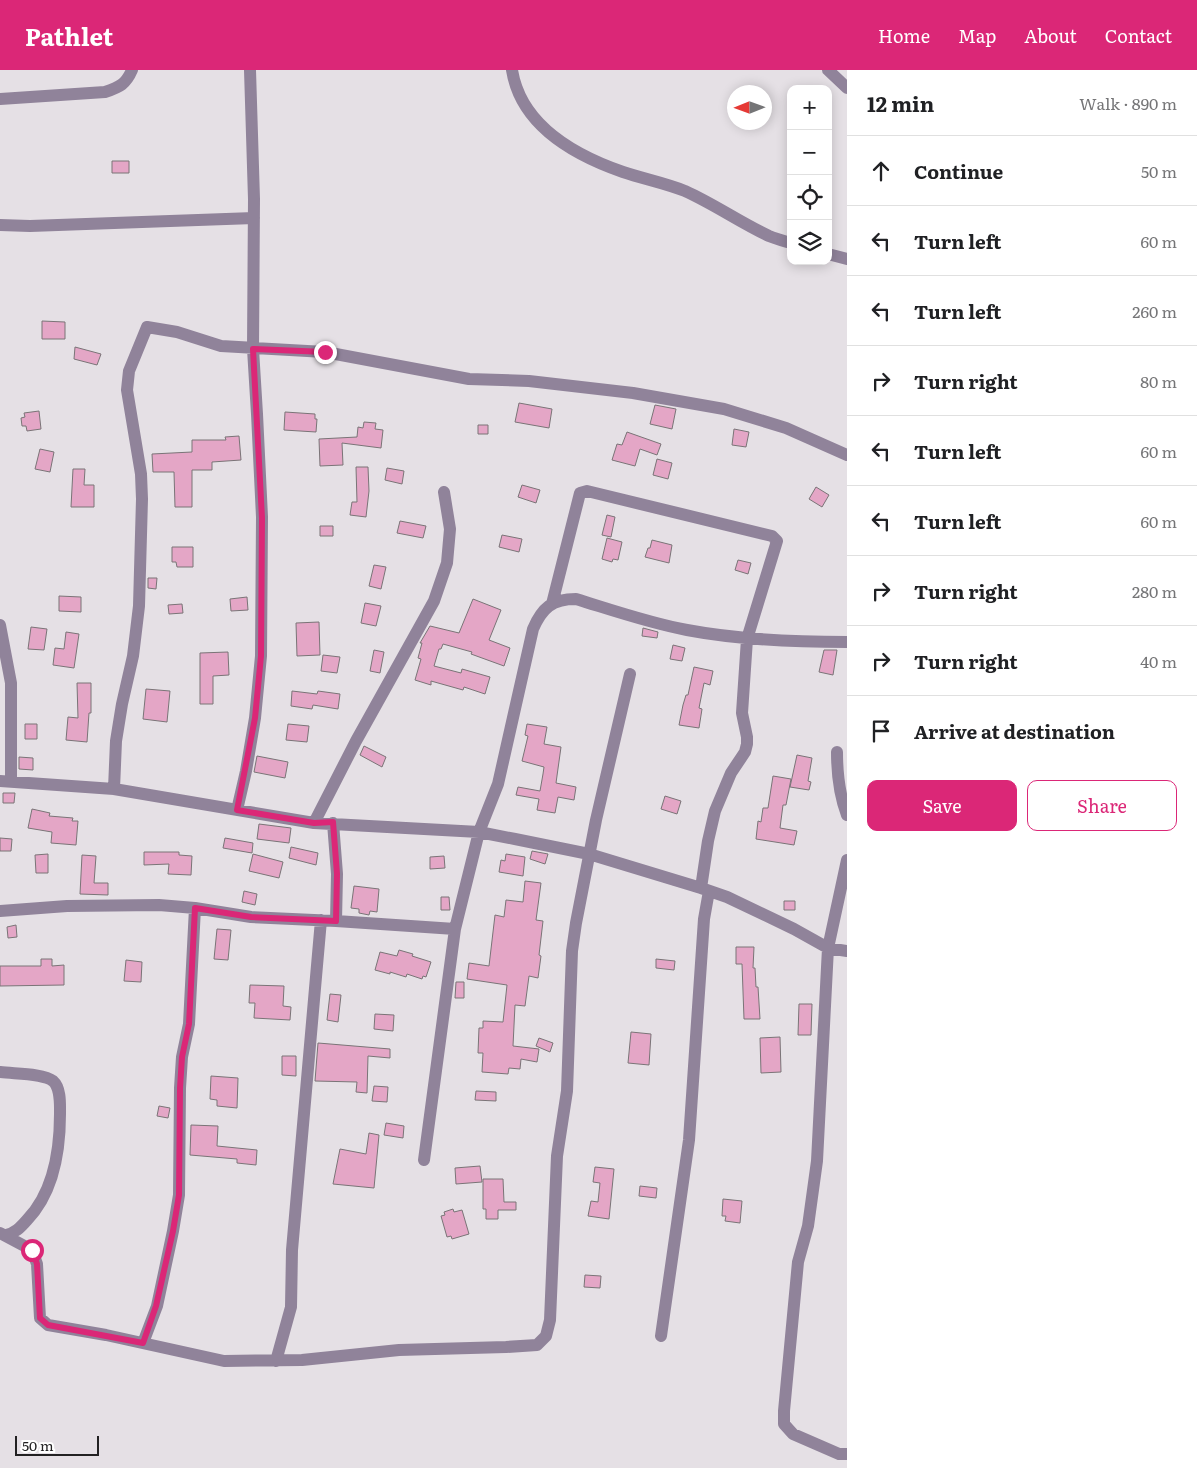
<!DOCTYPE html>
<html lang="en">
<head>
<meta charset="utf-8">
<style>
  body { margin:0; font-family:Literata,serif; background:#f2f2f2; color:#202124 }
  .controls { position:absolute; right:15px; top:15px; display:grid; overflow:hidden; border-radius:10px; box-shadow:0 2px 12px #0003 }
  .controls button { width:45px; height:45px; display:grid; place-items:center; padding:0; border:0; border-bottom:1px solid #e0e0e0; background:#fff; color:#202124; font:25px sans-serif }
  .compass { position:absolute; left:727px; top:15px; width:45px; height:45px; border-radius:50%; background:#fff; box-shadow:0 2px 12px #0003; rotate:269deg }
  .scale { position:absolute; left:15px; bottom:12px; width:84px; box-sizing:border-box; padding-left:5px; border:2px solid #222122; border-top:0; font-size:14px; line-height:18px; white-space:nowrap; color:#222122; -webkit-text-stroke:4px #fff; paint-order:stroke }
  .stop { position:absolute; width:15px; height:15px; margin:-11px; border:4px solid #db2777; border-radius:50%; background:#fff }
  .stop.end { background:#db2777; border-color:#fff; box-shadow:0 1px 5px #0008 }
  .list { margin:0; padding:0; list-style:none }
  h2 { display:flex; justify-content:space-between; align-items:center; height:65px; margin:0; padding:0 20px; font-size:21px }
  h2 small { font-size:16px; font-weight:400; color:#757577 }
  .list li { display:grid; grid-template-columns:32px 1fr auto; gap:15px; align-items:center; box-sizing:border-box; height:70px; padding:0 20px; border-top:1px solid #e0e0e0 }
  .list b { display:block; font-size:19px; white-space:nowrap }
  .list em { font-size:16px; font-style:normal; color:#757577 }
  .actions { display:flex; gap:10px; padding:15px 20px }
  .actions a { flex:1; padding:11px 0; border:1px solid #db2777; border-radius:10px; text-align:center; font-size:18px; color:#db2777 }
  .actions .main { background:#db2777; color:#fff }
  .icon { flex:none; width:28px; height:28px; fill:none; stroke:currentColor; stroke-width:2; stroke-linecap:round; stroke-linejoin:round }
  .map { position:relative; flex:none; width:847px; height:1398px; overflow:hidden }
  header { display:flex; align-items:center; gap:30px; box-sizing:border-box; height:70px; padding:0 25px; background:#db2777; color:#fff }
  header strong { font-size:24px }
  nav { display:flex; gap:28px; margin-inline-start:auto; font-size:18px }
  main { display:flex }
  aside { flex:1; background:#fff }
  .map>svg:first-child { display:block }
  .building { fill:#e4a6c6; stroke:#7a7477 }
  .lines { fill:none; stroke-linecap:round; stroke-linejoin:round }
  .minor { stroke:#90839a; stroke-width:12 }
  .route { stroke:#db2777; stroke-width:6 }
</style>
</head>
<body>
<header>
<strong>Pathlet</strong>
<nav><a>Home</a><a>Map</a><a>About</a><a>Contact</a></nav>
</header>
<main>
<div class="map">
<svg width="847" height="1398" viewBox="0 0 847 1398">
  <rect width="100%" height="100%" fill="#e5e0e5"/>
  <path class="building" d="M112,91H129V103H112Z
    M42,251L65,252V269H42Z
    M75,277L101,284L97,295L74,289Z
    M519,333L552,339L549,358L515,352Z
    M655,335L676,339L672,359L650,354Z
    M39,341L41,359L27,361L26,356H22L21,348L25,347L24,343Z
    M285,342L315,344V349H317L316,362L284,360Z
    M364,352L376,353L375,359L383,360L381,378L342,373L343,395L320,396L319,369L357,367L358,357L363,358Z
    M478,355H488V364H478Z
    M734,359L749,362L746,377L732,375Z
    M627,362L661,374L657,385L640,379L635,396L612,390L617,374L622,375Z
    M239,366L241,390L212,392V400H192V437H175L174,402H153L152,384L192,382V370H226L225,367Z
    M40,379L54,382L50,402L35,399Z
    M657,389L672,393L668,409L653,405Z
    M356,397H368L369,421L366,447L350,445L352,432H357Z
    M387,398L404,401L402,414L385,410Z
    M73,399H85L84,415H94V437H71Z
    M522,415L540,420L536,433L518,427Z
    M816,417L829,425L822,437L809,429Z
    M607,445L615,447L611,467L602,465Z
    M400,451L426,456L423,468L397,463Z
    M320,456H333V466H320Z
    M502,465L522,469L519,482L499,477Z
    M607,468L622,472L618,490L613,489L612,492L602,489Z
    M652,470L672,475L669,493L645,487L648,478H650Z
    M172,477H193V497H177L176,492H172Z
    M738,490L751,493L748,504L735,500Z
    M374,495L386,497L381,519L369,516Z
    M148,508H157L156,519L148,518Z
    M59,526L81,527V542L59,541Z
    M247,527L248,540L231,541L230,529Z
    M473,529L501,540L489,570L510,578L504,596L471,584L472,582L443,574L441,579H439L434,596L461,603L462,599L490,607L485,624L464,617L463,620L431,611V615L415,610L421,589L418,588L422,573H420L430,556L459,563Z
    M365,533L381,536L376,556L361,553Z
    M182,534L183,543L169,544L168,535Z
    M319,552L320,585L297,586L296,553Z
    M31,557L47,559L44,580L28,579Z
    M643,558L658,562L657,568L642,566Z
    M66,562L79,564L74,598L53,595L55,578L64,579Z
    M673,575L685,578L682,591L670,589Z
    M374,580L384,582L380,603L370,601Z
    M824,580H837L833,605L819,602Z
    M228,582L229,605L213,606V634H200V583Z
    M323,585L340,587L337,603L321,601Z
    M694,597L713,601L710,615L704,613L699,638L702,639L699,658L679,655L683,635L686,625H688Z
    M77,613H91V643H89L87,672L66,670L68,647L78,648Z
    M146,619L170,621L167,652L143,649Z
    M292,621L317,624L318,621L340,624L338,639L313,635L312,639L291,636Z
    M25,654H37V669H25Z
    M288,654L309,656L307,672L286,670Z
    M527,654L547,657L544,674L561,677L556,713L576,717L574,730L558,727L555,743L537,740L539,729L516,725L518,717L540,721L543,704L544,697L522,691L528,666L525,665Z
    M364,676L386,687L382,697L360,685Z
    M797,685L812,688L808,711L811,712L809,720L790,717Z
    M257,686L288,692L285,708L254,702Z
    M19,687L33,688V700L19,699Z
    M773,706L791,709L786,735H783L780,758L797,761L794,775L756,769L758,751L761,752L763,738H768Z
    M3,723H15L14,733H3Z
    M665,726L681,731L677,744L661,739Z
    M32,739L50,743L49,746L73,748L72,751H78L76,775L51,773L52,762L28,758Z
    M259,754L291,758L289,773L257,769Z
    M0,768L12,769L11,781H0Z
    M225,768L253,773L252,783L223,778Z
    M291,777L318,783L316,795L289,788Z
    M532,781L548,784L545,794L530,789Z
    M144,782H179V785L192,786L191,805L168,804L169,794L144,795Z
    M48,784V803H36L35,785Z
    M253,784L283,792L279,808L249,801Z
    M506,784L525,787L523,806L499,802L501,790L505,791Z
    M82,785L96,786L94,813H108V825L80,824Z
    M444,786L445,798L430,799V787Z
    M525,811L541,813L536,850L543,851L539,885L541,886L538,908L529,906L525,936L515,935L513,976L539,979L537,992L521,989L520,999L509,998L508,1004L482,1002L483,983H478L479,958H483V951L503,952L507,915L467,909L469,893L489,896L495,845L504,847L506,830L523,832Z
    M354,816L379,819L377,842L370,841L369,845L359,843V839L351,838Z
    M244,821L257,824L255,835L242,832Z
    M441,827H449L450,840H441Z
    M784,831H795V840H784Z
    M16,855L17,867L8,868L7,857Z
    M217,859L231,860L228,890L214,889Z
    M736,877H754L753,898H755L756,917H758L760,949H744L742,894H736Z
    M399,880L413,884L412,886L431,892L426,907L423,906L422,909L407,904L406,907L390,902V904L375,900L380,882L397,886Z
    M41,889H52V896L64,895V915L0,916V896H41Z
    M656,889L675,891L674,900L656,898Z
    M126,890L142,892L141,912L124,911Z
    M456,912H464V928H455Z
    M250,915L284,916L283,936L291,937L290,950L254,948L255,933H249Z
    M330,924L341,925L338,952L327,950Z
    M799,934H812L811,965H798Z
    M375,944L394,945L393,961L374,959Z
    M631,962L651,964L649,995L628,993Z
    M780,967L781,1002L761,1003L760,968Z
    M539,968L553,973L550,982L536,976Z
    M318,973L390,979V988L368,986L367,1023L356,1022L357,1012L315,1011Z
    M282,986H296V1006L282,1005Z
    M211,1006L238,1008L237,1038L217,1036V1030L210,1029Z
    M374,1016L388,1017L387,1032L372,1031Z
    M476,1021L496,1022V1031L475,1030Z
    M159,1036L170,1038L168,1048L157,1046Z
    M386,1053L404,1056L403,1068L384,1065Z
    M191,1055L218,1056L217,1076L257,1080L256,1095L237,1093V1089L190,1085Z
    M369,1063L379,1065L374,1118L333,1114L340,1079L366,1084Z
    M480,1096L482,1112L456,1114L455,1098Z
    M595,1097L614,1099L609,1149L588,1146L591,1131L598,1132L600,1113L593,1112Z
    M483,1109H503L504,1132H516V1140H498V1149H486V1139H483Z
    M640,1116L657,1118L656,1128L639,1126Z
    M723,1129L742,1131L740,1153L725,1151L726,1146H722Z
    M453,1139L454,1142L462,1140L469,1164L452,1169L451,1166L447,1167L441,1146L445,1145L444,1142Z
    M585,1205L601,1206L600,1218L584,1217Z"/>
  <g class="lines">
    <path class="minor" d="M512,0C521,56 574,85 623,102C644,109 665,113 685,121C714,134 741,153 769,166C776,169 784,171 791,173
      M828,0L847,18
      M0,29L105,22C120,17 126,14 132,0
      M0,155L30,156L254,148
      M828,184L847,189
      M552,534L580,423L587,421L772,466L777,471L747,569L742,643L747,667V674L745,682L731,703L715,741L708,771L701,818
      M0,555L11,613V711
      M837,682C837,704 839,724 847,745
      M0,711L114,719L314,753L479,762L515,769L589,784L701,818L727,827L794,859L828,878L847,881
      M114,719L116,671L122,634L133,586L139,536L142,429L141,404L127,320L129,301L147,257L177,262L221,276L325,282L469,309L529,311L633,323L724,339L786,358L847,385
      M237,740L246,701L255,648L261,586L262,447L257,344L253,279L254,129L250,0
      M314,753L356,671L434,531L447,493L450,459L444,422
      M847,790L828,878L817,1091L808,1156L798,1192L784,1341V1354L793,1364L839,1384H847
      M0,841L67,836L159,835L195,838L251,847L336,851L337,804L333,753
      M336,851L455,859L424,1090
      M455,859L479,762L498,714L533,559C542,538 552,529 576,529C612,540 649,553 687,560C740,570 793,572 847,572
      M0,1002C13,1004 43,1003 53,1011C61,1018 60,1034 60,1044C60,1081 54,1122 27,1150C20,1158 15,1163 6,1165
      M0,1163L32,1180L37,1194L40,1248L48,1255L106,1265L224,1291L302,1290L399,1280L506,1277L537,1275L546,1266L550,1250L557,1086L567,1021L572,881L576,853L596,750L630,604
      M661,1266L689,1070L704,849L709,821
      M143,1273L157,1236L173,1161L179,1125L180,1018L182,987L189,954L195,838
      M276,1291L291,1237L292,1180L321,850"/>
  </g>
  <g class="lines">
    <path class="route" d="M32,1180L37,1194L40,1248L48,1255L143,1273L156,1236L173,1161L179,1125L180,1018L182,987L189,954L195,838L251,847L336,851L337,804L333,752L314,753L237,740L255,648L261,586L262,448L253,279L325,282"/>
  </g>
</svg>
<div class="controls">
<button>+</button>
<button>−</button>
<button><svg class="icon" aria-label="locate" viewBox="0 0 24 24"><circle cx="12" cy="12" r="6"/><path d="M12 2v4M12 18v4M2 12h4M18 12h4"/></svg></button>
<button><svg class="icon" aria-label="layers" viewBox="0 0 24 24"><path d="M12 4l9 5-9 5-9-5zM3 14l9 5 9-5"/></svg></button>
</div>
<svg class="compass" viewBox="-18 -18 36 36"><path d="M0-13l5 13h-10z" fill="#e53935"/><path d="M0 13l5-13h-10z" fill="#757577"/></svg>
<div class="scale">50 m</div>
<div class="stop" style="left:32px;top:1180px"></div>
<div class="stop end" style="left:325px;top:282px"></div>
</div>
<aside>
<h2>12 min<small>Walk · 890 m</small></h2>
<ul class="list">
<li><svg class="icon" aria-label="ahead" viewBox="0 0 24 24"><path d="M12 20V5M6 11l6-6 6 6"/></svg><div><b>Continue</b></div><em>50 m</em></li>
<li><svg class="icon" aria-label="left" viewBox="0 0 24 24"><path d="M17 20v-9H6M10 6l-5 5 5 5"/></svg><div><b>Turn left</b></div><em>60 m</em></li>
<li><svg class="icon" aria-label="left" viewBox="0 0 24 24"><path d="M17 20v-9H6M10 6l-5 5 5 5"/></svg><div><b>Turn left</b></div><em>260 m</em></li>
<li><svg class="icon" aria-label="right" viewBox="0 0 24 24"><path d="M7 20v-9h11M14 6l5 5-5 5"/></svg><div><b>Turn right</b></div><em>80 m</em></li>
<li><svg class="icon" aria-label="left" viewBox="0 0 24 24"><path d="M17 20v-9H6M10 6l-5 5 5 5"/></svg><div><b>Turn left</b></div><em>60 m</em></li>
<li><svg class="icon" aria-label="left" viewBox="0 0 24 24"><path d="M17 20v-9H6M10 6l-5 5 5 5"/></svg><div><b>Turn left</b></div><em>60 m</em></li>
<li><svg class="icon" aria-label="right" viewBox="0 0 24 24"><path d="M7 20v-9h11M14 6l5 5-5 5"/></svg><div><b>Turn right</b></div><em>280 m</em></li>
<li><svg class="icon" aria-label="right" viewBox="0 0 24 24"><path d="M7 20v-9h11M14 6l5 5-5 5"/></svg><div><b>Turn right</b></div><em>40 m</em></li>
<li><svg class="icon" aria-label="arrive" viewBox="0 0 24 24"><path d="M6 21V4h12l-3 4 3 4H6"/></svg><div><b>Arrive at destination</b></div></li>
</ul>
<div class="actions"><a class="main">Save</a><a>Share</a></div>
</aside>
</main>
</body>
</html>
